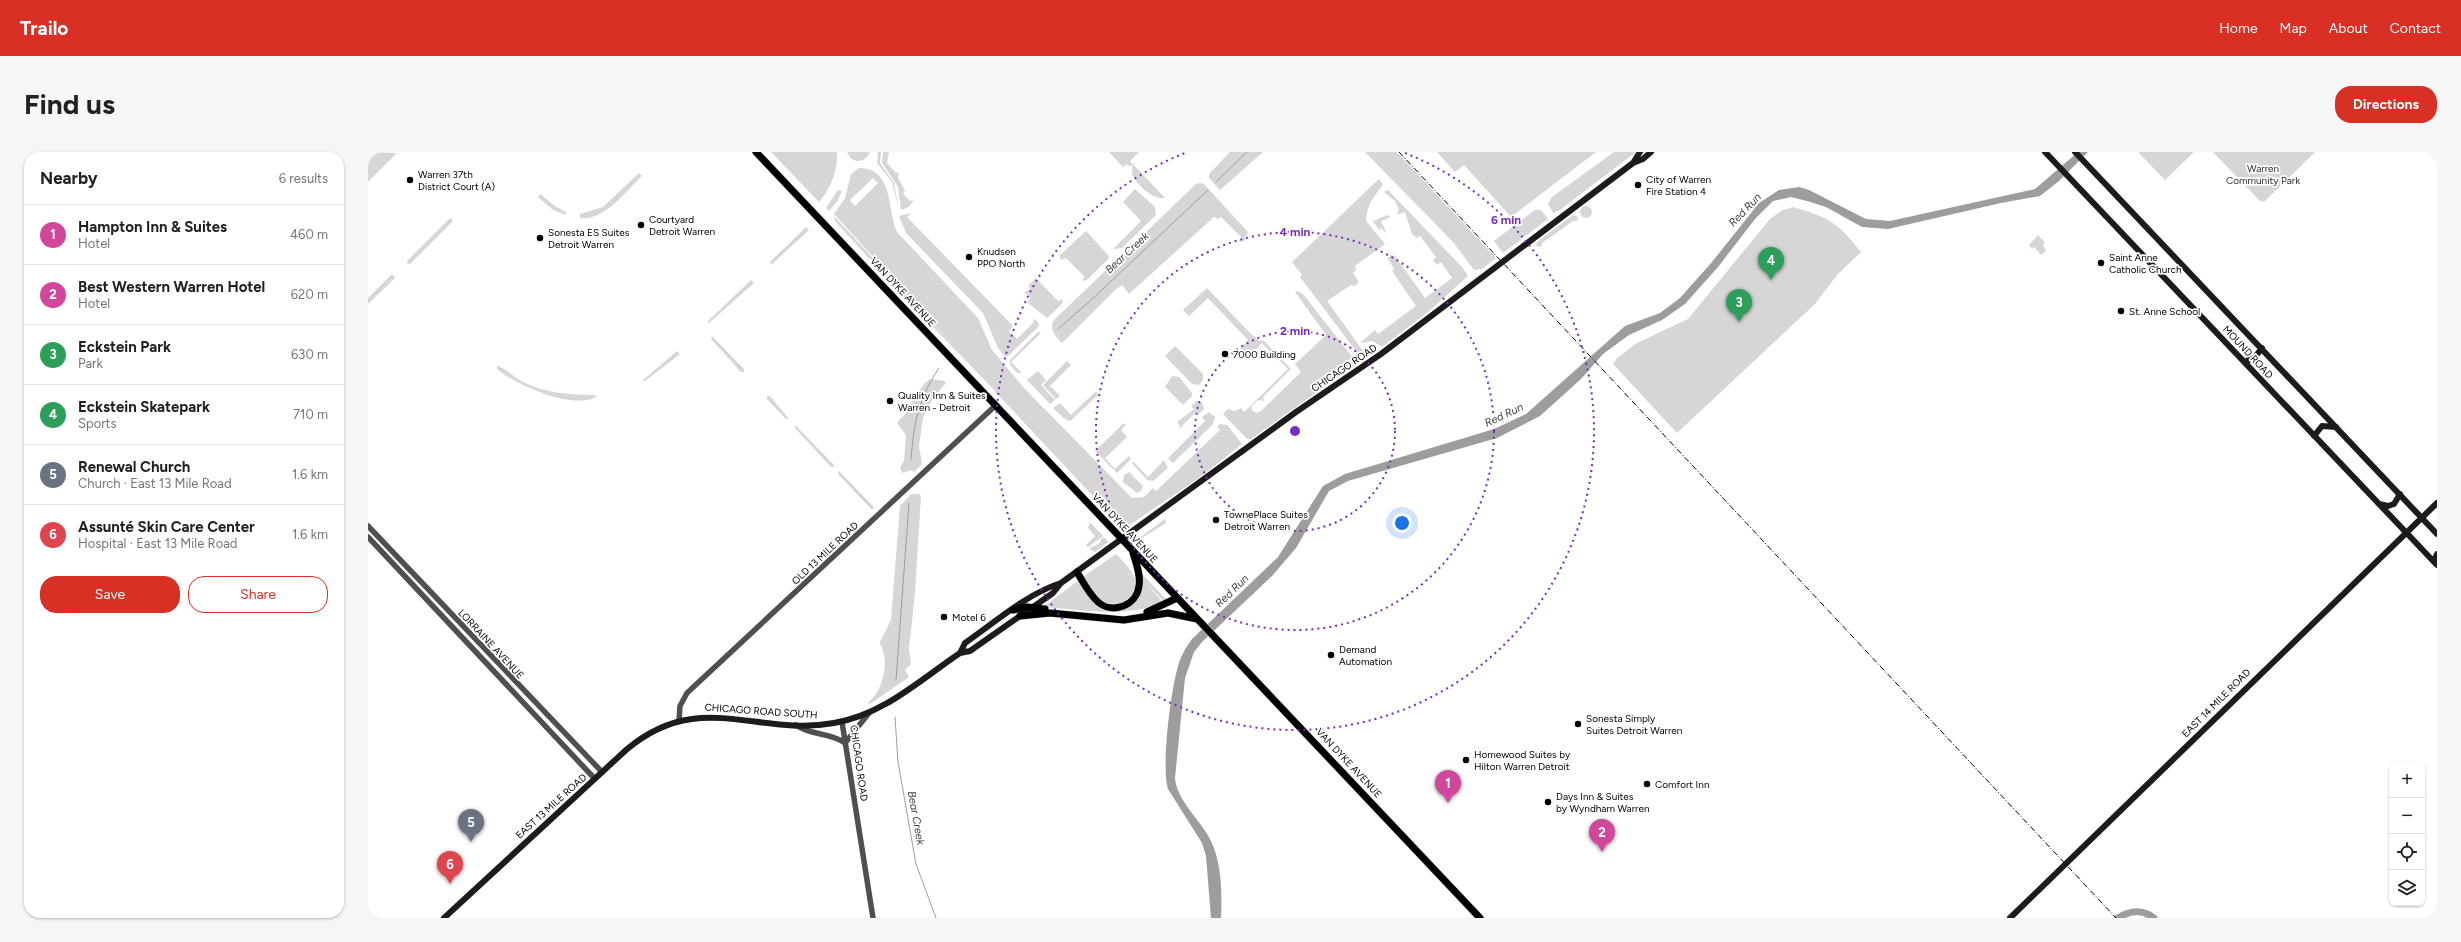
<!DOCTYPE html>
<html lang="en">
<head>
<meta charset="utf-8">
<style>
  body { margin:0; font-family:Figtree,sans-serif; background:#f6f6f6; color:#202124 }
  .controls { position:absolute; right:12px; bottom:12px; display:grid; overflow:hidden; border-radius:8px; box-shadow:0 1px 3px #0004 }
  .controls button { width:36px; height:36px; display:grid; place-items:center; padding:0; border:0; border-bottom:1px solid #e0e0e0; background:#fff; color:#202124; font:20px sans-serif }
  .you { position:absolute; left:1034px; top:371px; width:14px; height:14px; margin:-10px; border:3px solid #fff; border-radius:50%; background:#1a73e8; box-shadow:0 0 0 6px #1a73e833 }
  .badge { display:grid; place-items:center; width:26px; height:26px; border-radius:50%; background:#d93025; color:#fff; font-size:13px; font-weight:700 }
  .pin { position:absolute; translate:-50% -33px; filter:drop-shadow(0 1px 2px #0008) }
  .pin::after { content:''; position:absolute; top:21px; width:14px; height:12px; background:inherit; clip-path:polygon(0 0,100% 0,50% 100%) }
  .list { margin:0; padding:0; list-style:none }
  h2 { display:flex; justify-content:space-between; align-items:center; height:52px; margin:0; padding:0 16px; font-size:17px }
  h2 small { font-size:13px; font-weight:400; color:#757577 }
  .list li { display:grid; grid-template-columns:26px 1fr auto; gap:12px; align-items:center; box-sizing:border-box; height:60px; padding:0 16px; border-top:1px solid #e0e0e0 }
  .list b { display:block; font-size:15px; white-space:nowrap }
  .list p { margin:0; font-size:13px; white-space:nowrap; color:#757577 }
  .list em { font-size:13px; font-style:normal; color:#757577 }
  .actions { display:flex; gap:8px; padding:12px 16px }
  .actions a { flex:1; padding:9px 0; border:1px solid #d93025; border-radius:16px; text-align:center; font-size:14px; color:#d93025 }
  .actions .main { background:#d93025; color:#fff }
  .icon { flex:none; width:22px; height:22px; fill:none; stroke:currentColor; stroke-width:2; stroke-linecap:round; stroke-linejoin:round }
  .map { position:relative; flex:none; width:2069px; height:766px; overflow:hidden; border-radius:16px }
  header { display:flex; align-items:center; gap:24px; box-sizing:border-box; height:56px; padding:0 20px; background:#d93025; color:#fff }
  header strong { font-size:19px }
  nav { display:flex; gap:22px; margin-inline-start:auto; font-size:14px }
  .intro { display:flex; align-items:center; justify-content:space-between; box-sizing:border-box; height:96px; padding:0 24px }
  h1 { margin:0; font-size:28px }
  .button { padding:10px 18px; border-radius:16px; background:#d93025; color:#fff; font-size:14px; font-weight:700 }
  main { display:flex; gap:24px; padding:0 24px }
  aside { flex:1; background:#fff; border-radius:16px; box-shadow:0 1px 3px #0004 }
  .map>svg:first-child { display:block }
  .green { fill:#d6d6d6; fill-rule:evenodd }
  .water { fill:#9d9d9d }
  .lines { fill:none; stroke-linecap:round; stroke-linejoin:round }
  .stream { stroke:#9d9d9d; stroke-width:1 }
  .river { stroke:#9d9d9d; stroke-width:7 }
  .primary-casing { stroke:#dbdbdb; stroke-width:8 }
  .tertiary { stroke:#4f4f4f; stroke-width:5.5 }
  .secondary { stroke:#1c1c1c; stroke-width:6 }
  .primary { stroke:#000; stroke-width:7 }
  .rail { stroke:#000; stroke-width:1; stroke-dasharray:6 2 1 2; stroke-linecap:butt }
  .ring { fill:none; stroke:#7b2cbf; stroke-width:2; stroke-dasharray:2 4 }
  .poi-dot { fill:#000; stroke:#fff; stroke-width:1.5 }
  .labels { text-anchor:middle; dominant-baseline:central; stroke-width:3.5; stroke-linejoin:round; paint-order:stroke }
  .park-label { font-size:10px; fill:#2d2d2d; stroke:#fff }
  .poi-label { font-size:10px; fill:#000; stroke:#fff; text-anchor:start }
  .street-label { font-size:10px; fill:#000; stroke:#fff }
  .water-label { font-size:11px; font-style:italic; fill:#3e3e3e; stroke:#fff }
  .centre { fill:#7b2cbf; stroke:#fff; stroke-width:2 }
  .ring-label { font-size:12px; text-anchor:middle; font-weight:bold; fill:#7b2cbf; stroke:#fff; stroke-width:3.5; stroke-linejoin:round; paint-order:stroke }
</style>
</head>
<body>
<header>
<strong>Trailo</strong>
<nav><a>Home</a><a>Map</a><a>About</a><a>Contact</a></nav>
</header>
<div class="intro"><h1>Find us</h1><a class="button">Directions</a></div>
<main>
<aside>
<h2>Nearby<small>6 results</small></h2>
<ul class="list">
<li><span class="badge" style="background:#d1479c">1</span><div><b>Hampton Inn &amp; Suites</b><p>Hotel</p></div><em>460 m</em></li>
<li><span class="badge" style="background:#d1479c">2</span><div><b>Best Western Warren Hotel</b><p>Hotel</p></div><em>620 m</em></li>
<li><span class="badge" style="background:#2e9e5b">3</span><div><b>Eckstein Park</b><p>Park</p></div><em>630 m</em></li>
<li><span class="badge" style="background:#2e9e5b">4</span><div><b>Eckstein Skatepark</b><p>Sports</p></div><em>710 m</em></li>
<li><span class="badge" style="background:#6b7280">5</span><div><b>Renewal Church</b><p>Church · East 13 Mile Road</p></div><em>1.6 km</em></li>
<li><span class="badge" style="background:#e0444e">6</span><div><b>Assunté Skin Care Center</b><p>Hospital · East 13 Mile Road</p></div><em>1.6 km</em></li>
</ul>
<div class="actions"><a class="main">Save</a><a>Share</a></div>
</aside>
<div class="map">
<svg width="2069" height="766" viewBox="0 0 2069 766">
  <rect width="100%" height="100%" fill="#fff"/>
  <path class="green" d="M0,0L29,1L0,30Z
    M403,0H469C470,18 463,36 451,50Z
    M479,0H502C497,12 484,12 479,0Z
    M510,0H513L512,11L526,31L531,58L524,30L509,11Z
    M515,0H521L519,11L528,21L531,20L530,26L537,39L535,42L542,49L546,47L541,55L533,58L530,35L514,11Z
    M741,0H771L762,9L797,46C786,48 770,34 765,24C763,21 765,17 764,13L761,14L758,12L755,15Z
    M862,0H895L852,38L841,26V22Z
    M997,0H1029L1128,106L1114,117L1106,118L1085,90Z
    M1069,0H1228L1143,65L1096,13L1087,20Z
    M1246,0H1268L1192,58L1185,61L1180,52L1184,45Z
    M1770,0H1826L1797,28Z
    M1845,0H1947L1896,50L1892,49Z
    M491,16C526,16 519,58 529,80L610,166L624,198L656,236L764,346L776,345L785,336L788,339L852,278L849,275L852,272L859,273L874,292L831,326L760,374L754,375L634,247L466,62L477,46L483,22ZM505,26L510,31L487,54L482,48Z
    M271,21L274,24C258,39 237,69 212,66V62L235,55Z
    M1011,27L1015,33C1004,46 999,54 998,69L1017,92L987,114L988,118L985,121L991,130L987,134L983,133L959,149L995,199H1007L998,206L991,203L932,125L934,123L924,110Z
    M832,31L836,32L880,80L875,90L871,89L874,86L853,65L850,67L846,65L761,142L754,133L748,137L694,191C688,185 680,176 686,168L828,32Z
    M767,37L787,55L788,63L754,96L745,97L773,69L755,50Z
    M470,38L474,39L470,48L461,59L458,56Z
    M1020,38L1095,116L1100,124L1060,160L1014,195L1005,189L992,191L1007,178L1010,182L1048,154L1024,119L1026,117L1020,107L1023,103L1027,104L1057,146L1084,126L1073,110L1069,113L1065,108L1068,105L1052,84L1049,86L1044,82L1037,60L1028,63L1031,58L1027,49L1016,40Z
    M172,42L187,54L198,60V63L185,58L170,45Z
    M1212 60a6 6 0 1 1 12 0a6 6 0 1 1-12 0Z
    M1425,55C1462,66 1469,70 1493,100L1469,123L1447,152L1309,281L1245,212L1249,206L1269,191L1320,167L1402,67L1413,59Z
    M1167,58H1173L1180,67L1135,101L1126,89Z
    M543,61L539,65L645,174L641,179L649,187L666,170L664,167L669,169L671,173L669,176L640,204H636L630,196L615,161L538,81L531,64Z
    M1019,63L1023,65L1013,69L1019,82L1013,76L1011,78L1003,66L1006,69Z
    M1205,63L1210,65L1209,69H1205L1174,91L1173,95L1168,94L1169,90Z
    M466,64L627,239L538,147L467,69Z
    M82,66L85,69L42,112L39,111V109Z
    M438,75L441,78L403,113L402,110Z
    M718,79L740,103L741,106L720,127L716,129L714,128L717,125L698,106L694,108L691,104Z
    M1670,83L1677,91L1675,93L1678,99L1673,103L1666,95L1664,97L1661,93Z
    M24,122L27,126L0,152V146Z
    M668,126L690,149L695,147L694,152L679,166L659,150L663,146L655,139L658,140L662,136L660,134Z
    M383,128L386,131L340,172V169Z
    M839,136L884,183L892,189L895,188L923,217L895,245L896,249L890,248L883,255L884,258L888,261L893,259L933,220L927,212L958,183L930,144L927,140L929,139L935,142L985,206L986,214L883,287H879L855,262L860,257L867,259L873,256L876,260L920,217L894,191L880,205L872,197L880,188L840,146L821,164L815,158Z
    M670,180L673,181L643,210L654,221H649L642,213V208Z
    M344,184L376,217V220H373L343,187Z
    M807,194L835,222V228L831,233L824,232L797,204Z
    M309,199L312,202L277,229H274Z
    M699,209L703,213L682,234L692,244L688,247L675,233Z
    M129,214C136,215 147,226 155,230C178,241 202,243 227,243L228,245C204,258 148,233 129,217Z
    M670,219L678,228L673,233L687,248L682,252L659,228Z
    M804,224L811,225L824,241V244L815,253L797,235Z
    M563,227L576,229L578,231L565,246L555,266L551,294L554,312L546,320L543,318L534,321L532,316L536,309L538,283L529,271C532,266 537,264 539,259C543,252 555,229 563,227Z
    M728,239L730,243L702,269L697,267L685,256L692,251L703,263Z
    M399,244H402L421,267H418L399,247Z
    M829,249L834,250L836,257L831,262L828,260L810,278L812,274L809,270L826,257L823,254Z
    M841,260L847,265L845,272L805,311L800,306L837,269L834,265Z
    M756,271L758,273L753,278L759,285L737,306L747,317L761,304L763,307L749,321L727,299Z
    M427,273L466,313V315H463L427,276Z
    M796,308L800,316L785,329L779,328L764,311L766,310L780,325Z
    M471,319L505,354L506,357H503L470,322Z
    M761,320L775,334L773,339L769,341L755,330L756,323Z
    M543,342H551L553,344L547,441L541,497L543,512L537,518L541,525L502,552L500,550C514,541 520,514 515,499C515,496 512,494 512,490L523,468L532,354Z
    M797,367L798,371L772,387V390L774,389L780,396V399L770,389V387Z
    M722,370L735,384L720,395L718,393L727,384L720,376Z
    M736,385L740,390L727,400L721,397L733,390L732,388Z
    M748,402C762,417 778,431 759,449C742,456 731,450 722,435C719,432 717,429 716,424Z
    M773,421L799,448L796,450L773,425Z
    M775,427L795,451C754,466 718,458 675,455L711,428L740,458L771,444Z"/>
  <path class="water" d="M1710,0H1720L1691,29L1672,44L1633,51L1520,77L1494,75L1458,55L1439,49L1423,45L1405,49L1387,67L1350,115L1317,152L1294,168L1261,183L1235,202L1213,227L1172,264L1129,286L980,329L961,339L928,396L904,424L834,490L826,500L817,526L807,626C809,649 831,666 842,687C854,710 854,741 853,766H843L838,704L834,691L800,637C793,615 803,535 811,511C814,502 818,495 824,487L910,405L955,334L977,322L1126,277L1158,262L1257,174L1292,161L1312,146L1344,110L1391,51L1411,38L1431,35L1441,38L1498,67L1522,69L1667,37Z"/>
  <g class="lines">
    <path class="stream" d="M848,30L879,0
      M690,177L721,150L840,38
      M543,307C546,271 550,247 571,216
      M528,528L541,351
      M527,565L530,610L548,712L568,766"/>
    <path class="river" d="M1750,766C1763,758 1774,757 1786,766"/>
    <g class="primary-casing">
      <path id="primary" d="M388,0L1112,766
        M709,420C715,430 721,442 730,450C745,463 769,453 771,434C773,423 768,411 765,401
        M645,458L659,455L677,457
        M779,460L809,446
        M652,464L682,461L756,468L800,461L829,467"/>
    </g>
    <path class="tertiary" d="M0,374L234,620
      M0,385L227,627
      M311,569L312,554L319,541L628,253
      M474,570L505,766
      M428,573C443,584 462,580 477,591
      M477,591L501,561"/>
    <path class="secondary" d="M1677,0L2069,413
      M1707,0L2069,382
      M1265,11L1272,0
      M1877,210L1887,205L1894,196
      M1946,284L1954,274L1968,275
      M2011,352L2020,354L2026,352L2032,342
      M2066,410L2069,402
      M592,501L597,491C626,471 660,441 693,431
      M76,766L258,598C331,536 388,585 466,571C515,563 552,528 592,501L602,499L685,441L693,431L928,260L1013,202L1265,11L1275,7L1283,0
      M1642,766L2069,351"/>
    <use href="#primary" class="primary"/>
    <path class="rail" d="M1031,0L1748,766"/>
  </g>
  <g class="ring">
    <circle cx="927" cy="279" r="100"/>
    <circle cx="927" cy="279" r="199"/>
    <path d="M1037 1A299 299 0 1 1 817 1"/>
  </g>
  <g class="poi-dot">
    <circle cx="42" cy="28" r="4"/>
    <circle cx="1270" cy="33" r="4"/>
    <circle cx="273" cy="73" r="4"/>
    <circle cx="172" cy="86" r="4"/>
    <circle cx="601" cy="105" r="4"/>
    <circle cx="1733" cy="111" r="4"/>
    <circle cx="1753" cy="159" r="4"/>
    <circle cx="857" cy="202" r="4"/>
    <circle cx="522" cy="249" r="4"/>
    <circle cx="848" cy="368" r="4"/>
    <circle cx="576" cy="465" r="4"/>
    <circle cx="963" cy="503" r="4"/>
    <circle cx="1210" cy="572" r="4"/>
    <circle cx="1098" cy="608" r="4"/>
    <circle cx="1279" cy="632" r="4"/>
    <circle cx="1180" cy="650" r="4"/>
  </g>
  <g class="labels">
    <g class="park-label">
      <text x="1895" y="16">Warren<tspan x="1895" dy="12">Community Park</tspan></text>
    </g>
    <g class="poi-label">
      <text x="50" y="22">Warren 37th<tspan x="50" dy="12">District Court (A)</tspan></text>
      <text x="1278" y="27">City of Warren<tspan x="1278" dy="12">Fire Station 4</tspan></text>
      <text x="281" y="67">Courtyard<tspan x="281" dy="12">Detroit Warren</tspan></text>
      <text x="180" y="80">Sonesta ES Suites<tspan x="180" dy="12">Detroit Warren</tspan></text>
      <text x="609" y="99">Knudsen<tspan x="609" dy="12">PPO North</tspan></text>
      <text x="1741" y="105">Saint Anne<tspan x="1741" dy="12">Catholic Church</tspan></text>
      <text x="1761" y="159">St. Anne School</text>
      <text x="865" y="202">7000 Building</text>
      <text x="530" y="243">Quality Inn &amp; Suites<tspan x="530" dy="12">Warren - Detroit</tspan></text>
      <text x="856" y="362">TownePlace Suites<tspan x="856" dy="12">Detroit Warren</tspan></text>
      <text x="584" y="465">Motel 6</text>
      <text x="971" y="497">Demand<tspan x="971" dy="12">Automation</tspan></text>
      <text x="1218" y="566">Sonesta Simply<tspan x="1218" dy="12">Suites Detroit Warren</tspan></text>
      <text x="1106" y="602">Homewood Suites by<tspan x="1106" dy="12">Hilton Warren Detroit</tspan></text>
      <text x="1287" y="632">Comfort Inn</text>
      <text x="1188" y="644">Days Inn &amp; Suites<tspan x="1188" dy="12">by Wyndham Warren</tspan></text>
    </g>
    <g class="street-label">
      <text transform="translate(535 140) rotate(47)">VAN DYKE AVENUE</text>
      <text transform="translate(1880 200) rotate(47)">MOUND ROAD</text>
      <text transform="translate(976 216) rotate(-34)">CHICAGO ROAD</text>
      <text transform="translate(757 376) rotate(47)">VAN DYKE AVENUE</text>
      <text transform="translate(457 401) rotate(-43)">OLD 13 MILE ROAD</text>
      <text transform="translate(123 492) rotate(47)">LORRAINE AVENUE</text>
      <text transform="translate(1848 551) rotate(-45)">EAST 14 MILE ROAD</text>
      <text transform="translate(393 559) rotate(4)">CHICAGO ROAD SOUTH</text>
      <text transform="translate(491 611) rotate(82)">CHICAGO ROAD</text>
      <text transform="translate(981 611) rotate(47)">VAN DYKE AVENUE</text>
      <text transform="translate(183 654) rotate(-42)">EAST 13 MILE ROAD</text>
    </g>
    <g class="water-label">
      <text transform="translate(1377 58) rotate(-46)">Red Run</text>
      <text transform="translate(759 101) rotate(-43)">Bear Creek</text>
      <text transform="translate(1136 263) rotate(-25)">Red Run</text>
      <text transform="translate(864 439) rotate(-44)">Red Run</text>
      <text transform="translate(548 666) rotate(80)">Bear Creek</text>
    </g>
  </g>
  <circle cx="927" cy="279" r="6" class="centre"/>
  <g class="ring-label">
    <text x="1138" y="72">6 min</text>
    <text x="927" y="84">4 min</text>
    <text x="927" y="183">2 min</text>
  </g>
</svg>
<div class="controls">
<button>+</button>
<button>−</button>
<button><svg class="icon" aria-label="locate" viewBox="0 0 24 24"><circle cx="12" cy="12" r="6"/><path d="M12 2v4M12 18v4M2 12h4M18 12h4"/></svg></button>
<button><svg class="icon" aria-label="layers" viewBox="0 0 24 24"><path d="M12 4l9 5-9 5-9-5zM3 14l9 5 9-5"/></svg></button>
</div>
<div class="you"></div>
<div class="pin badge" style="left:1080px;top:651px;background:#d1479c">1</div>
<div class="pin badge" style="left:1234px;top:700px;background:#d1479c">2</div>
<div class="pin badge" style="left:1371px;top:170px;background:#2e9e5b">3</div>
<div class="pin badge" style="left:1403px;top:128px;background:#2e9e5b">4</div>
<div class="pin badge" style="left:103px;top:690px;background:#6b7280">5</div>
<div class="pin badge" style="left:82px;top:732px;background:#e0444e">6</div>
</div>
</main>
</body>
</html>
